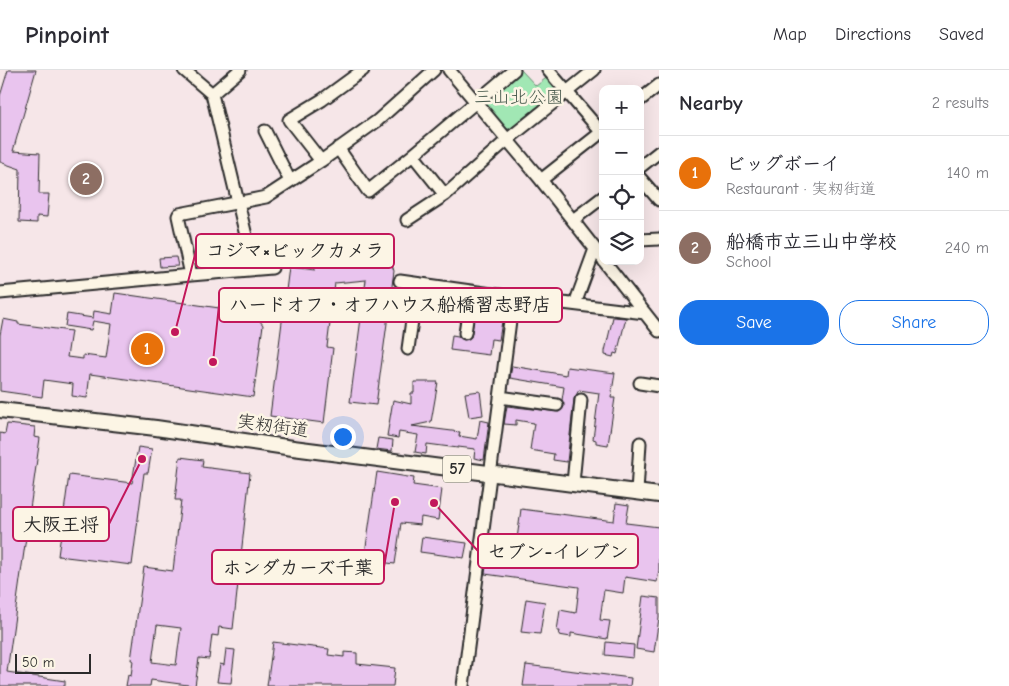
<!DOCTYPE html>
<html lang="en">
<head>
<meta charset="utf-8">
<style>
  body { margin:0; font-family:"Comic Neue","Klee One",sans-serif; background:#f7f7f7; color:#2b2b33 }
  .controls { position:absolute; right:15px; top:15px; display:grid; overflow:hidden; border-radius:10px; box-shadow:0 5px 20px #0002 }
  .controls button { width:45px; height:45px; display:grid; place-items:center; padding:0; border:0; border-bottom:1px solid #e1e1e2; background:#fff; color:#2b2b33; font:25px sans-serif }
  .scale { position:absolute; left:15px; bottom:12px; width:76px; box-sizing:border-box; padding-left:5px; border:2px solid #2b2b2b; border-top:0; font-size:14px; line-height:18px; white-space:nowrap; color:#2b2b2b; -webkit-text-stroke:4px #fcf5e5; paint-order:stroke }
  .you { position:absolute; left:342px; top:366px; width:18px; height:18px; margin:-12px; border:4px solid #fff; border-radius:50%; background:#1a73e8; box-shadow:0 0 0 8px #1a73e833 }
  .badge { display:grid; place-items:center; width:32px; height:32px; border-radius:50%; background:#1a73e8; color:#fff; font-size:16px; font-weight:700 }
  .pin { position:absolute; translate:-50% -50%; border:2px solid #fff; box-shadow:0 1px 5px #0006 }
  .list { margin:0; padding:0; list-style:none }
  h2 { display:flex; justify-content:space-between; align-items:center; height:65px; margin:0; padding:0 20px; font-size:21px }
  h2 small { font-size:16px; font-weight:400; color:#7c7c81 }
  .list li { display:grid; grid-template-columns:32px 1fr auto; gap:15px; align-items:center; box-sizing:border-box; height:75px; padding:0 20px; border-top:1px solid #e1e1e2 }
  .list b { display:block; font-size:19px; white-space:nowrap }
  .list p { margin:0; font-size:16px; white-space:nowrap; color:#7c7c81 }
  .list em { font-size:16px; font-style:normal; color:#7c7c81 }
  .actions { display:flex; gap:10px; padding:15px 20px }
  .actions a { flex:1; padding:11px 0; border:1px solid #1a73e8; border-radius:20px; text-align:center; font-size:18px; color:#1a73e8 }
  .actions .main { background:#1a73e8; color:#fff }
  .icon { flex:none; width:28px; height:28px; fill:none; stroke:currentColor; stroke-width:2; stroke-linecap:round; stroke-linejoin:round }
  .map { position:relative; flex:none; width:659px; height:616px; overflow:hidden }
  header { display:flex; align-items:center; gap:30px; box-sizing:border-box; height:70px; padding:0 25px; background:#fff; border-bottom:1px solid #e1e1e2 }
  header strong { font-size:24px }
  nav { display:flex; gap:28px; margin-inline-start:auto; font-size:18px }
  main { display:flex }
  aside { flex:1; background:#fff }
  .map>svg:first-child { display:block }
  .green { fill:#a1e7b4; stroke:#668970 }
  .building { fill:#e9c4ee; stroke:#2b2b2b; fill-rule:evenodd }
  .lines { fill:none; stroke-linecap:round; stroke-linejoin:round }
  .minor-casing { stroke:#2b2b2b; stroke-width:15 }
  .major-casing { stroke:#2b2b2b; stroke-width:18 }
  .minor { stroke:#fcf5e5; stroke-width:11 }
  .major { stroke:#fcf5e5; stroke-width:14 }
  .labels { text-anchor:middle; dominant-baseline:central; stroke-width:5; stroke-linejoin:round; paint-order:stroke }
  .shield { fill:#fcf5e5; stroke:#6a6863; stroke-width:1 }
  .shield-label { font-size:16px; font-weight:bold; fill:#2b2b2b }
  .park-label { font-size:18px; fill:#485a4d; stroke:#fcf5e5 }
  .street-label { font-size:18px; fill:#2b2b2b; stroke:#fcf5e5 }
  .leader { fill:none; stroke:#c2185b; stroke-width:2 }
  .callout-dot { fill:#c2185b; stroke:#fcf5e5; stroke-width:2 }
  .callout { fill:#fcf5e5; stroke:#c2185b; stroke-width:2 }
  .callout-label { font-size:19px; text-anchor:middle; font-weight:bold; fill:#2b2b2b }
</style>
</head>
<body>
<header>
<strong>Pinpoint</strong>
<nav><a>Map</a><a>Directions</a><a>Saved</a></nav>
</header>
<main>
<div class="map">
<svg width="659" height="616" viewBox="0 0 659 616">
  <rect width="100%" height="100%" fill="#f6e6e8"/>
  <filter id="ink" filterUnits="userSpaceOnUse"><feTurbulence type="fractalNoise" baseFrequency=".02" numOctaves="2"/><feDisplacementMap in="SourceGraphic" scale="10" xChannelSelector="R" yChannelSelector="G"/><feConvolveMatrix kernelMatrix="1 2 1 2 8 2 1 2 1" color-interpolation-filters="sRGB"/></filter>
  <g filter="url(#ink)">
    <path class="green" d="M521,0L536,16L550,5L558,13V20L510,59L503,58L484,36L483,30Z"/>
    <path class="building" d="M8,0H36L13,81L40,83L39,124H49L47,147L37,146V153L19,152L20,99L0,92V26Z
      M382,186H389L394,201L376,335L350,332L366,210L335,213L327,277L333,278L324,353L270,346L289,197L315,200L314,193L382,189Z
      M176,187L178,196L160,197L159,188Z
      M115,223L254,243L263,255L253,327L90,304L87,328L72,326L73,314L44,310L42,327L0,321V265L3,249L18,252V254L71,261L67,287L83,289V285L106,288L111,254L93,251L91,260L65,256L67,244L93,248L94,241L112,244Z
      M477,230L505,233L499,270L491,269L489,285L450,280L452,265L458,266L464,270L471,267Z
      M613,247L626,248L617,284L614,283L613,287L605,285V281Z
      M512,296L566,305L567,297L615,303L611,328H615L608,375L596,373V370L593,369L599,323L579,320L574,329L567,392L553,390L554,384L530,380L534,353L516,350V355L504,354L507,336L559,342L564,337L562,330L564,317L510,308Z
      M414,312H438L431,352L412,356L460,362L459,366L477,369L480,350L489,352L484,390L474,388L475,379L458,377V378L427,374L426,384L415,382L418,365L399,362L398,368L387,366L393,330L411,334V323H414Z
      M480,321L483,345L469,347L465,323Z
      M7,354L35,357L34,367L40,368L7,602L65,611V616H0V363L5,364Z
      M378,368L393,370L392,381L376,379Z
      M138,377L152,379L148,403H144L132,495L58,486L69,405L132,413Z
      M180,387L203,390L202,397L250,403L233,559L219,557L218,566L212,565L209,589L199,588L195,616L151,610L150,616H126L128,605L131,606L133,590H131L144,497L173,501L181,430H175ZM157,555L181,558L176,595L152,592Z
      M377,402L414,408L413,415L442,419L438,450L421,447L420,455L401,453L395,494L364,490Z
      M616,433L629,435L626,453L659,457V500L657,512L625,507L623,523L604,520L600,550L610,551L607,569L571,563V567L559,565L560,561H557L560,540L576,543L579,517L485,504L490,465L517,469L521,439L614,451Z
      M422,467L467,473L464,488L420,482Z
      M643,526L659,528V548L654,582L636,579Z
      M526,529L545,532L540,564L521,562Z
      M273,572L329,579L328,585L344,587V582L357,583V594L395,598L393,616H267Z
      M606,572L634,575L633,588L605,585Z
      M226,579L235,580L231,613L217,612L220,594L224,595Z
      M526,595L631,608L630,616H523Z"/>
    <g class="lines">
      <g class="minor-casing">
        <path id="minor" d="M184,0L212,24L254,199
          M449,0L541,110L603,189
          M548,0L603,64
          M212,24L240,0
          M640,30L659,15
          M265,61L290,111
          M338,78L368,121L413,85L514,0
          M413,85L445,125
          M321,91L289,50L322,30L363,0
          M640,97L659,82
          M640,108L659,130
          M541,110L603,61
          M407,150L445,125L507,70L594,0
          M573,150L603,127
          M640,170L659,169
          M604,191L659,261
          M191,205L272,198
          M400,211L513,227
          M0,223L191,205L178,146L179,144L266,127L321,91L377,51L434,0
          M575,234L595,179
          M465,263L471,222
          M408,279L417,214
          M640,313L659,316
          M500,327L557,335
          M573,413L581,330
          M637,422L640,373
          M463,616L513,227L645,243"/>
      </g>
      <g class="major-casing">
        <path id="major" d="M0,340L156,358L293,378L659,425"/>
      </g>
      <use href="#minor" class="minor"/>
      <use href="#major" class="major"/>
    </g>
  </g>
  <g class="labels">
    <rect class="shield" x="443" y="385.5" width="28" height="27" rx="4"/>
    <g class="shield-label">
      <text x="457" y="399">57</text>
    </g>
    <g class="park-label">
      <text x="519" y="27">三山北公園</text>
    </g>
    <g class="street-label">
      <text transform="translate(273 356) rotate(8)">実籾街道</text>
    </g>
  </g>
  <path class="leader" d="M175 262L196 181M213 292L219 235M142 389L109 454M434 433L478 481M395 432L384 497"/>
  <g class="callout-dot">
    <circle cx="175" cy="262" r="5"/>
    <circle cx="213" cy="292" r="5"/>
    <circle cx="142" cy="389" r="5"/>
    <circle cx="434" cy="433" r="5"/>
    <circle cx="395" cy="432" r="5"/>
  </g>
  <g class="callout">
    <rect x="196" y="164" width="198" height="34" rx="5"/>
    <rect x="219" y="218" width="343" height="34" rx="5"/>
    <rect x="13" y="437" width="96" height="34" rx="5"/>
    <rect x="478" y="464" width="160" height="34" rx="5"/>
    <rect x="212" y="480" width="172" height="34" rx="5"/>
  </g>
  <g class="callout-label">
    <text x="295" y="187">コジマ×ビックカメラ</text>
    <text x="390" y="241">ハードオフ・オフハウス船橋習志野店</text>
    <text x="61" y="461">大阪王将</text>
    <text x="558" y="488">セブン-イレブン</text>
    <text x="298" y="504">ホンダカーズ千葉</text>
  </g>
</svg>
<div class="controls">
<button>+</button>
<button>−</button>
<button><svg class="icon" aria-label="locate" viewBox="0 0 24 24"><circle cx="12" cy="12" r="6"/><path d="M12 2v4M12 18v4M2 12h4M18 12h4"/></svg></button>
<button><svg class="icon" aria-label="layers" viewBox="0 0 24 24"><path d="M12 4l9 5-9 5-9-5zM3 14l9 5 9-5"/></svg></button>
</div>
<div class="scale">50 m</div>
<div class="you"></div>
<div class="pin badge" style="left:147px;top:279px;background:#e8710a">1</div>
<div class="pin badge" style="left:86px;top:109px;background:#8d6e63">2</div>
</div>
<aside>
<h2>Nearby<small>2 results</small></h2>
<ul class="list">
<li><span class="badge" style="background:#e8710a">1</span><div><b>ビッグボーイ</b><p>Restaurant · 実籾街道</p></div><em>140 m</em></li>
<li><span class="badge" style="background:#8d6e63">2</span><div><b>船橋市立三山中学校</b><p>School</p></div><em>240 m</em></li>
</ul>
<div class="actions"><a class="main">Save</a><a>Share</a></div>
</aside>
</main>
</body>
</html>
